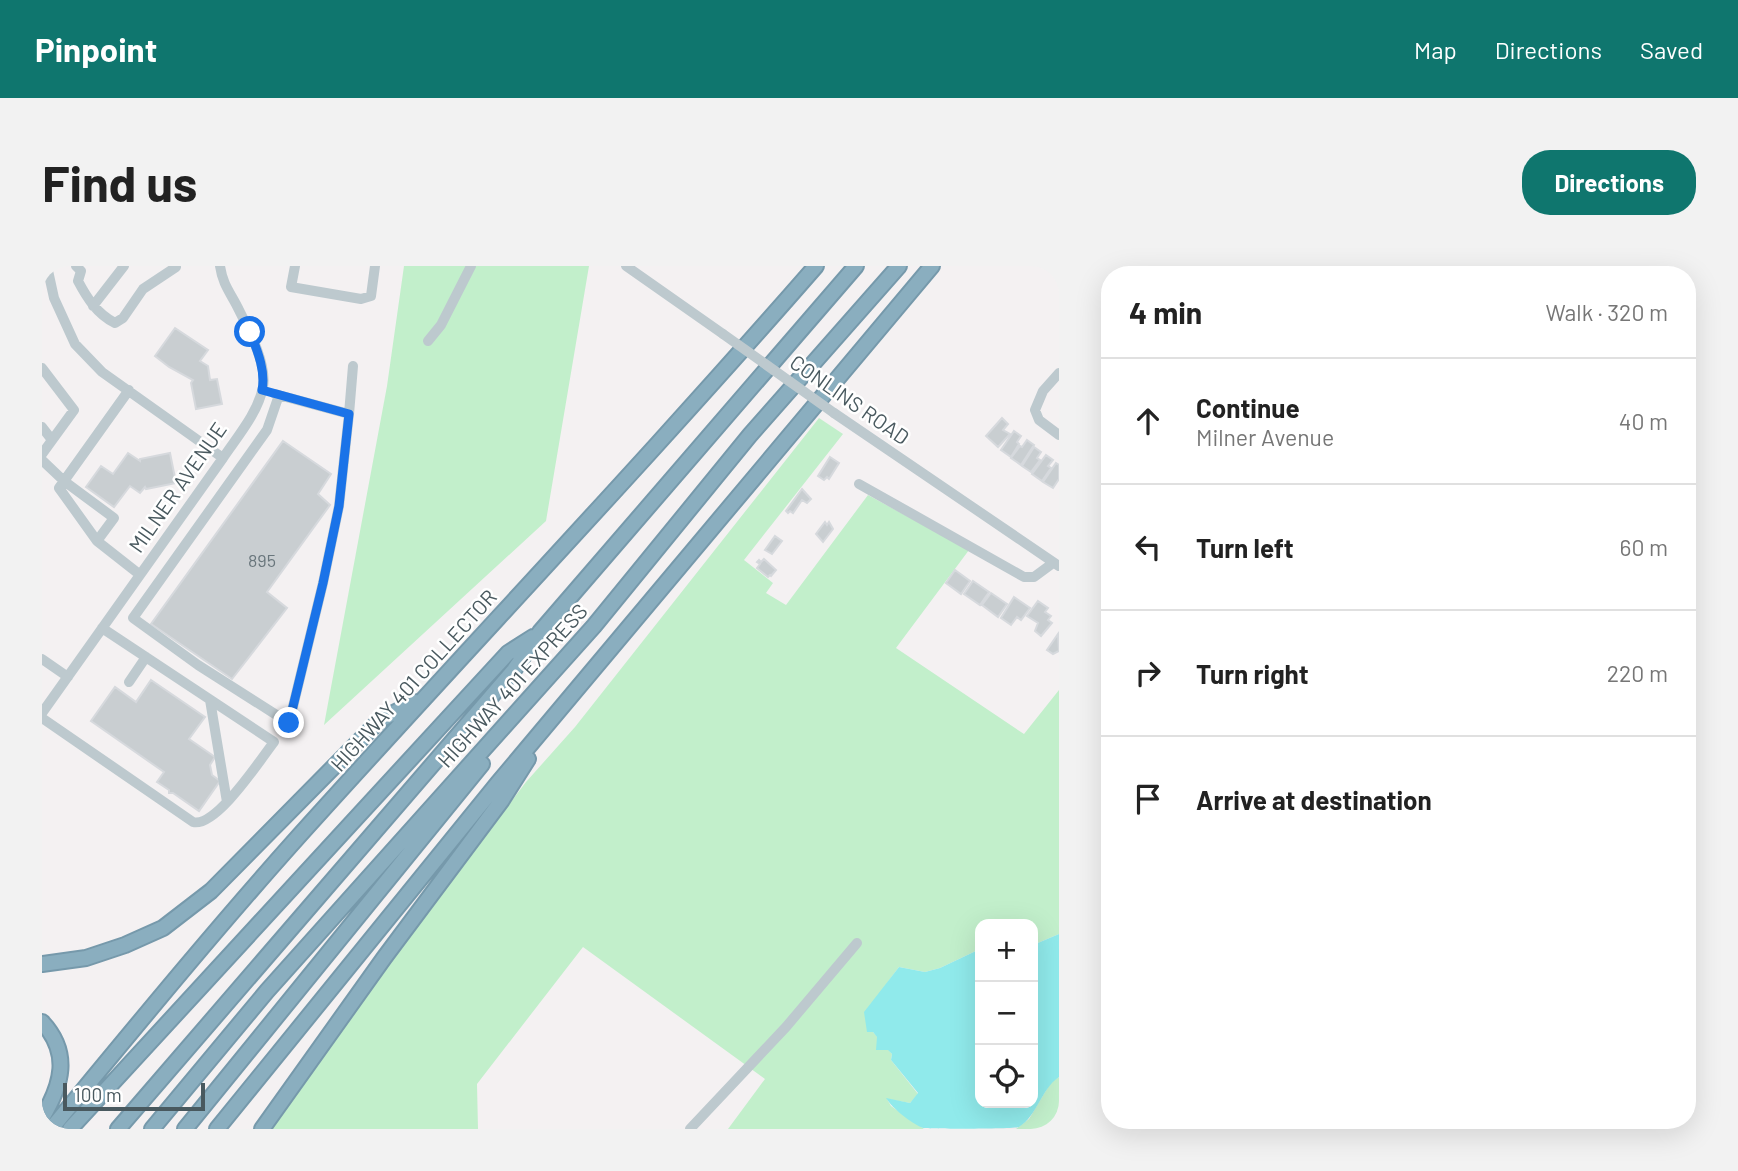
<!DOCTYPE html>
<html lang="en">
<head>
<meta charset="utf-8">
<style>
  body { margin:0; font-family:Barlow,sans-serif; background:#f2f2f2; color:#222 }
  .controls { position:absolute; right:21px; bottom:21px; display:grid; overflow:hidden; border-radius:14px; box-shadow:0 7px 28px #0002 }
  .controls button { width:63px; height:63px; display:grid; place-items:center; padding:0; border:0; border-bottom:2px solid #e0e0e0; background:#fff; color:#222; font:35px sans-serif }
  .scale { position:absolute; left:21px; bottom:18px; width:142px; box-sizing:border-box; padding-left:7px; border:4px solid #49595f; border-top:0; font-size:19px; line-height:24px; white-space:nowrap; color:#49595f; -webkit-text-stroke:5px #fff; paint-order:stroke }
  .stop { position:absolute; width:21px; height:21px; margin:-16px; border:5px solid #1a73e8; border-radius:50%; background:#fff }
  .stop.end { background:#1a73e8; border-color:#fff; box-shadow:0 2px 7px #0008 }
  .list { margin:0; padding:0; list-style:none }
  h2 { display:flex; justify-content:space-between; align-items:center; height:91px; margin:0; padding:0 28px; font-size:30px }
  h2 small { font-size:23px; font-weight:400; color:#767676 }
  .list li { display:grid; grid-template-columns:46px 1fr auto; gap:21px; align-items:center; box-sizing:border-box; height:126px; padding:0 28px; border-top:2px solid #e0e0e0 }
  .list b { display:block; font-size:26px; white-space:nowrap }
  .list p { margin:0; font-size:23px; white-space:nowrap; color:#767676 }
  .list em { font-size:23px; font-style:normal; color:#767676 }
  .icon { flex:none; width:38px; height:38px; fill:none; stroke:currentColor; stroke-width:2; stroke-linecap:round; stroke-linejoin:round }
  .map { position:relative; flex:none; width:1017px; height:863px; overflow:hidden; border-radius:28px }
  header { display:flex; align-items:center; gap:42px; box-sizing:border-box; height:98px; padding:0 35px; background:#0f766e; color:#fff }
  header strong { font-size:33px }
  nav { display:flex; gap:38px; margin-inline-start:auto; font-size:24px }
  .intro { display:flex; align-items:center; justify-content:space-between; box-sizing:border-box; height:168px; padding:0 42px }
  h1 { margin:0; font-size:49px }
  .button { padding:18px 32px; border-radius:28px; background:#0f766e; color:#fff; font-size:24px; font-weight:700 }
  main { display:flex; gap:42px; padding:0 42px }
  aside { flex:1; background:#fff; border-radius:28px; box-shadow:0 7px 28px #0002 }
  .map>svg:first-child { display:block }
  .green { fill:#c2efcb }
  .water { fill:#90eaeb }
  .building { fill:#c9ced1; stroke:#d6d9dd; stroke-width:2 }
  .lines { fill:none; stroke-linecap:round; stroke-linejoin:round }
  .highway-casing { stroke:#7699ab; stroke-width:18 }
  .minor { stroke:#bdc9ce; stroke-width:10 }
  .highway { stroke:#8aaebf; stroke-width:14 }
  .minor-bridge { stroke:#bdc9ce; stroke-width:10 }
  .route { stroke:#1a73e8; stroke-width:9 }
  .labels { text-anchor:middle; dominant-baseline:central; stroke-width:5; stroke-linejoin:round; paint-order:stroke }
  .number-label { font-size:18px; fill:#69767c }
  .street-label { font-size:21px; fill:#49595f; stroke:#fff }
</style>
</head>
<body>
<header>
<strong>Pinpoint</strong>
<nav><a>Map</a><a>Directions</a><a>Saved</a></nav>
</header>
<div class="intro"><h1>Find us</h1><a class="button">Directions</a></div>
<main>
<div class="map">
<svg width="1017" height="863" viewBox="0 0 1017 863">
  <rect width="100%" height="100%" fill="#f4f1f2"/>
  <path class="green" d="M362,0H547L504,255L282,459L345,120Z
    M777,152L801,168L702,294L731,317L724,327L744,339L826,229L927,284L854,382L982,468L1017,424V668L991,679V658H938V683L898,702L883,706L857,701L845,717L831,766L850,788L849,794L876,828L868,837L845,833L849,840L882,863H686L723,813L541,681L435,818L436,863H229L355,687L484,516L533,461Z
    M1017,811V863H974L987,853L1009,816Z"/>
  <path class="water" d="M1017,668V811C999,823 996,849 977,861C972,863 888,863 881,862C869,857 851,843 844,832L868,837L876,827L849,794L850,788L846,784H834L835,771L831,766H825L822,746L857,701L883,706L898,702L938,683V837H991V679Z"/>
  <path class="building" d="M133,62L166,84L158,95L166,100L168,114L175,113L180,138L154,143L149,117L151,114L127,101L113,90Z
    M960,152L966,158L961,164L968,168L956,181L944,170Z
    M972,165L979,170L975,176L977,178L969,191L959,184Z
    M985,174L992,179L979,199L969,192L978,180L980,181Z
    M241,175L289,208L276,228L288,239L225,326L245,342L190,413L109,358Z
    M992,181L999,186L995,192L998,194L989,206L980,200Z
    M86,187L98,195V193L128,187L134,217L104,223L103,221L98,227L88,220L72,241L44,221L59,200L71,208Z
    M1004,189L1011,194L1006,200L1009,202L1000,215L990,208Z
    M788,191L797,197L787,213L785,211L782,214L776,210Z
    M1014,197L1017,199V213L1011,222L1001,216Z
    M760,223L769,233L765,237L760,234L751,247L748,245L746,247L744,245Z
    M783,256L785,259L787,256L791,263L781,276L774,268Z
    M733,270L740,275L730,288L723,284Z
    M722,293L734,304L729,310L728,309L726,311L715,302L718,298L715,296L717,294L719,296Z
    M913,304L928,315L919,328L904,317Z
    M931,315L947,326L938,339L922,328Z
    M949,327L965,338L956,351L940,339Z
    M972,331L988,342L979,354L975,351L969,359L959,352Z
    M996,335L1006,342L1003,346L1009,350L1006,354L1010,357L999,370L993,365L996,357L985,350Z
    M1016,368L1017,385L1011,388L1005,384Z
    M109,414L163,451L147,473L173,491L168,499L170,509L178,515L157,545L131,527H127V524L115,516L122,506L49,455L73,421L94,436Z"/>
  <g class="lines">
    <g class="highway-casing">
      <path id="highway" d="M0,698L44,692L83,679L121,662L169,625L338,454L373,436
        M0,756C29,787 20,819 0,852
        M9,863C90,765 171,666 256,571C428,380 605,194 774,0
        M28,863L466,387L491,371
        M76,863L472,404L498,366L814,0
        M110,863L225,725L552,360L708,169L857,0
        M143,863L440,498
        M175,863L456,517L890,0
        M220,863L342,692L460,534L486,493"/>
    </g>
    <path class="minor" d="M5,0L12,32L33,78L60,106L181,192
      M34,0L39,5L36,15C45,32 55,48 73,57L81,52L101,23L134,1
      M253,0L249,21L319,33L329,30L333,0
      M584,0L681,68
      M51,40L82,0
      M386,75L399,59L429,0
      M0,102L32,144L0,188
      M1017,107L1001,125L993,144L997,154L1017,169
      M233,128L307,148L311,100
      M237,129L225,164L91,352L156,399L247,457L281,317L297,240L307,148
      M792,147L1017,300
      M0,161L10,174
      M0,194L22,215L72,252L55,275L17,222L87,124
      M817,218L982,311H992L1011,297
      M55,275L97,308
      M0,393L26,411
      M87,416L104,391
      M168,434L185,536
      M0,447L181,192C195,171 216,147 221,121C225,98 207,64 197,44C189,27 181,20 178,0
      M0,452L151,556C174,562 218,494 232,476L60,362
      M648,863L744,761L815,677"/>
    <use href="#highway" class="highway"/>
    <path class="minor-bridge" d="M681,68L792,147"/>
  </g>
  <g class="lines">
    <path class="route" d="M208,66C215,84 224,105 220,124L307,148L297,240L281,317L247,457"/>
  </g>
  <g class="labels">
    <g class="number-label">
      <text x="220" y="294">895</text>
    </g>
    <g class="street-label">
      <text transform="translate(808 133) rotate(35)">CONLINS ROAD</text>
      <text transform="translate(135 221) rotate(-55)">MILNER AVENUE</text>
      <text transform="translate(371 414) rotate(-48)">HIGHWAY 401 COLLECTOR</text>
      <text transform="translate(470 419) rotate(-48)">HIGHWAY 401 EXPRESS</text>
    </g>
  </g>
</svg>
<div class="controls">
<button>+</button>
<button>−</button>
<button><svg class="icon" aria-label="locate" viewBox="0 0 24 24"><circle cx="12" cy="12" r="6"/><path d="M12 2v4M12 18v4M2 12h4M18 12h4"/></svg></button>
</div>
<div class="scale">100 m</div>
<div class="stop" style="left:208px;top:66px"></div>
<div class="stop end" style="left:247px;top:457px"></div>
</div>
<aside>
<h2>4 min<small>Walk · 320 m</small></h2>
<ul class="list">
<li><svg class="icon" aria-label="ahead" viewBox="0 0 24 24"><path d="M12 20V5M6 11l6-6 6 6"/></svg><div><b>Continue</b><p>Milner Avenue</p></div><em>40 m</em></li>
<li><svg class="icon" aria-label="left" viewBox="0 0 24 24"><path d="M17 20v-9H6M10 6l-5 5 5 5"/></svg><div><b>Turn left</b></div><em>60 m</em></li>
<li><svg class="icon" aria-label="right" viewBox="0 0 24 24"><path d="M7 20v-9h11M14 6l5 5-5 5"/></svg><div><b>Turn right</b></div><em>220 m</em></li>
<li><svg class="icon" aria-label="arrive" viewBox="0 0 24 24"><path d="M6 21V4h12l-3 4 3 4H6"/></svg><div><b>Arrive at destination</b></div></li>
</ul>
</aside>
</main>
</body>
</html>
